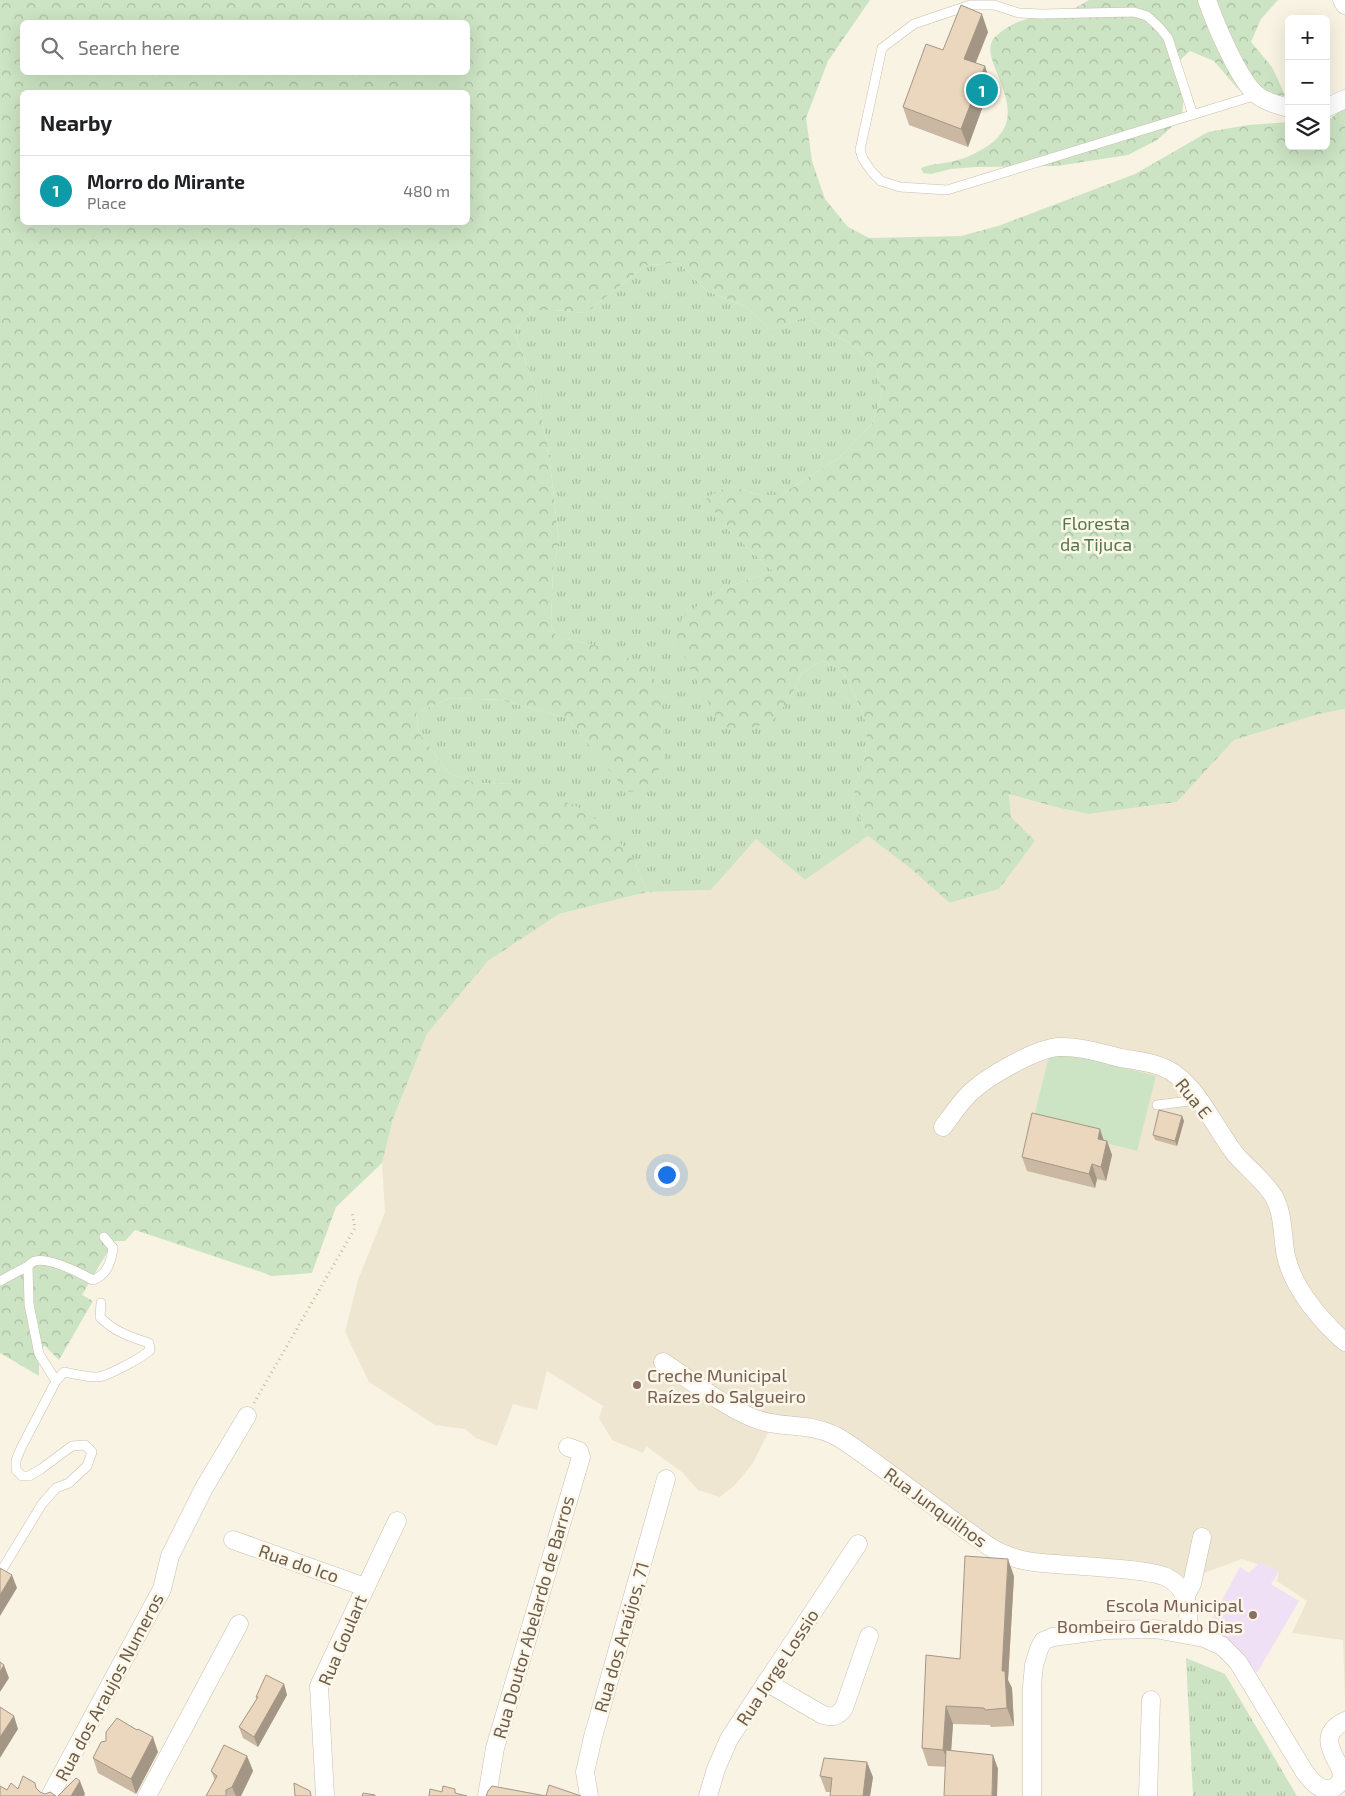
<!DOCTYPE html>
<html lang="en">
<head>
<meta charset="utf-8">
<style>
  body { margin:0; font-family:"Exo 2",sans-serif; background:#f2f2f2; color:#202124 }
  .controls { position:absolute; right:15px; top:15px; display:grid; overflow:hidden; border-radius:8px; box-shadow:0 5px 20px #0002 }
  .controls button { width:45px; height:45px; display:grid; place-items:center; padding:0; border:0; border-bottom:1px solid #e0e0e0; background:#fff; color:#202124; font:25px sans-serif }
  .you { position:absolute; left:666px; top:1174px; width:18px; height:18px; margin:-12px; border:4px solid #fff; border-radius:50%; background:#1a73e8; box-shadow:0 0 0 8px #1a73e833 }
  .badge { display:grid; place-items:center; width:32px; height:32px; border-radius:50%; background:#714d3a; color:#fff; font-size:16px; font-weight:700 }
  .pin { position:absolute; translate:-50% -50%; border:2px solid #fff; box-shadow:0 1px 5px #0006 }
  .list { margin:0; padding:0; list-style:none }
  h2 { display:flex; justify-content:space-between; align-items:center; height:65px; margin:0; padding:0 20px; font-size:21px }
  h2 small { font-size:16px; font-weight:400; color:#757577 }
  .list li { display:grid; grid-template-columns:32px 1fr auto; gap:15px; align-items:center; box-sizing:border-box; height:70px; padding:0 20px; border-top:1px solid #e0e0e0 }
  .list b { display:block; font-size:19px; white-space:nowrap }
  .list p { margin:0; font-size:16px; white-space:nowrap; color:#757577 }
  .list em { font-size:16px; font-style:normal; color:#757577 }
  .icon { flex:none; width:28px; height:28px; fill:none; stroke:currentColor; stroke-width:2; stroke-linecap:round; stroke-linejoin:round }
  .map { position:relative; flex:none; width:1345px; height:1796px; overflow:hidden }
  .search { position:absolute; background:#fff; box-shadow:0 5px 20px #0002; left:20px; top:20px; width:450px; height:55px; display:flex; align-items:center; gap:12px; box-sizing:border-box; padding:0 18px; border-radius:8px; color:#757577; font-size:19px }
  .panel { position:absolute; background:#fff; box-shadow:0 5px 20px #0002; left:20px; top:90px; width:450px; height:135px; border-radius:8px }
  .map>svg:first-child { display:block }
  .residential { fill:#efe6d2 }
  .education { fill:#f0e0f5 }
  .grass { fill:url(#grass-tufts) }
  .forest { fill:url(#forest-crowns); fill-rule:evenodd }
  .pitch { fill:#cce4c3 }
  .lines { fill:none; stroke-linecap:round; stroke-linejoin:round }
  .lane-casing { stroke:#cabeae; stroke-width:10 }
  .street-casing { stroke:#cabeae; stroke-width:19 }
  .path { stroke:#cfb9a2; stroke-width:3; stroke-dasharray:1 4; stroke-linecap:butt }
  .lane { stroke:#fff; stroke-width:9 }
  .street { stroke:#fff; stroke-width:18 }
  .wall { fill:#cab8a3 }
  .shaded-wall { fill:#a49685 }
  .building { fill:#ebd6be; stroke:#a49685 }
  .education-dot { fill:#8d6e63; stroke:#fcf7e8; stroke-width:2 }
  .labels { text-anchor:middle; dominant-baseline:central; stroke-width:5; stroke-linejoin:round; paint-order:stroke }
  .park-label { font-size:18px; fill:#517849; stroke:#fcf7e8 }
  .street-label { font-size:18px; fill:#6d5c4c; stroke:#fcf7e8 }
  .education-label { font-size:18px; fill:#785e54; stroke:#fcf7e8; text-anchor:start }
</style>
</head>
<body>
<div class="map">
<svg width="1345" height="1796" viewBox="0 0 1345 1796">
  <defs>
    <pattern id="grass-tufts" width="24" height="20" patternUnits="userSpaceOnUse" patternTransform="scale(1.25)"><rect width="24" height="20" fill="#cce4c3"/><path d="M3 7l-1-3M5 7V3M7 7l1-3M15 17l-1-3M17 17v-4M19 17l1-3" fill="none" stroke="#aabca1"/></pattern>
    <pattern id="forest-crowns" width="20" height="18" patternUnits="userSpaceOnUse" patternTransform="scale(1.25)"><rect width="20" height="18" fill="#cce4c3"/><path d="M2 6a3 3 0 1 1 6 0M12 15a3 3 0 1 1 6 0" fill="none" stroke="#aabca1"/></pattern>
  </defs>
  <rect width="100%" height="100%" fill="#f9f3e3"/>
  <path class="residential" d="M1345,709V1699L1343,1640L1292,1633L1307,1601L1277,1581L1279,1572L1242,1559L1172,1585L997,1554L927,1500L834,1446L817,1437L770,1429L753,1463L735,1485L720,1497L698,1490L683,1473L646,1446L643,1453L612,1440L599,1418L603,1406L547,1371L537,1410L513,1404L497,1446L476,1438L465,1429L435,1425L369,1382L345,1332L358,1280L385,1212L382,1163L393,1119L427,1034L488,961L559,914L647,892L711,890L756,839L805,880L868,836L910,868L951,903L999,889L1035,841L1011,817L1009,794L1059,808L1089,814L1177,802L1234,740L1319,714Z"/>
  <path class="education" d="M1260,1562L1279,1572L1271,1584L1299,1601L1257,1673L1242,1653L1225,1639L1207,1628L1240,1567L1249,1573Z"/>
  <path class="grass" d="M679,263L707,291L747,307L771,330L805,317L857,348L876,367L882,393L872,424L840,457L781,495H759L731,486L723,525L773,571L719,590L789,700L802,673L822,661L840,668L854,693L867,725L865,756L852,799L868,836L805,880L756,839L711,890L647,892L634,861L523,784L476,783L449,773L419,733L416,713L450,698L501,700L567,718L628,792L600,646L556,637L551,625L553,571L559,540L548,447L534,384L514,332L532,310H554L586,313L646,265Z
    M1186,1658L1225,1674L1297,1796H1193Z"/>
  <path class="forest" d="M0,0H870L828,61L806,118L812,161L825,199L848,227L869,238L961,236L998,226L1135,174L1208,132L1248,125L1289,122V146H1326V122L1345,107V709L1319,714L1234,740L1177,802L1089,814L1059,808L1009,794L1011,817L1035,841L999,889L950,903L910,868L868,836L852,799L865,756L867,725L854,693L840,668L822,661L802,673L789,700L771,723L739,730L721,726L676,642L682,617L719,590L773,571L723,525L706,497L731,486L759,495H781L840,457L872,424L882,393L876,367L857,348L805,317L771,330L747,307L707,291L679,263L646,265L586,313L554,310H532L514,332L534,384L548,447L559,540L553,571L551,625L556,637L600,646L650,667L662,705L665,757L648,790L627,792L567,718L501,700L450,698L416,713L419,733L449,773L476,783L523,784L578,807L611,830L634,861L647,892L559,914L488,961L427,1034L393,1119L382,1163L336,1207L312,1273L273,1276L135,1230L125,1241H114L82,1295L93,1301L59,1360L45,1346L35,1350L39,1362V1376L0,1353ZM22,22H468V72H22ZM22,92H468V222H22Z
    M1089,0H1278L1261,19L1251,42L1272,67L1285,95L1272,103L1255,101L1237,88L1214,61L1190,51L1179,61L1186,78L1182,114L1175,124L1157,140L1128,155L1057,166L976,167L951,169L931,174L923,173L921,168C933,163 946,164 958,160C969,157 980,151 989,145C1038,111 973,58 995,37C1009,24 1024,18 1043,16C1048,15 1054,17 1058,16C1068,13 1080,5 1089,0Z"/>
  <path class="pitch" d="M1051,1049L1156,1076L1137,1151L1032,1124Z"/>
  <g class="lines">
    <g class="lane-casing">
      <path id="lane" d="M1193,115L1168,38L1159,27L1147,16L1134,12L1041,14L1019,13L994,5H970L914,24L882,48L860,150L863,159L872,172L881,181L900,187L947,190L1257,95
        M1157,1105L1198,1100
        M28,1266C30,1264 32,1262 35,1261C50,1257 80,1273 93,1280C107,1275 111,1262 113,1248L104,1237
        M0,1281L28,1266L29,1304L39,1354L56,1381
        M0,1573L42,1504L56,1488L69,1483L87,1466L92,1452L85,1445L72,1446L41,1469L29,1476H22L16,1470V1460L22,1446L56,1381L64,1372C75,1374 86,1377 98,1377C108,1376 143,1357 150,1350L149,1343C130,1337 113,1331 100,1317L101,1303"/>
    </g>
    <g class="street-casing">
      <path id="street" d="M1207,0C1215,23 1239,81 1257,95C1266,102 1278,105 1289,108
        M1342,0L1345,5
        M1326,108L1345,99
        M943,1127C951,1116 959,1104 969,1094C986,1077 1035,1049 1058,1047C1079,1046 1101,1053 1121,1058C1139,1061 1160,1063 1175,1074C1201,1093 1216,1130 1236,1155C1248,1169 1265,1181 1274,1197C1284,1215 1282,1237 1286,1256C1293,1288 1321,1321 1345,1342
        M663,1362C691,1380 723,1406 753,1418C779,1429 806,1422 834,1435C849,1443 864,1455 878,1465C907,1486 936,1508 966,1530C978,1538 990,1549 1004,1554C1024,1563 1046,1563 1067,1565C1089,1566 1110,1568 1131,1570C1143,1572 1157,1572 1168,1578C1190,1590 1189,1612 1188,1634
        M233,1540L365,1587
        M1186,1595L1192,1584L1202,1537
        M766,1682L823,1715C833,1718 838,1716 844,1708L869,1636
        M50,1796L162,1589L170,1556L204,1488L247,1416
        M147,1796L239,1624
        M325,1796L319,1686L397,1521
        M487,1796L495,1748L581,1457L579,1451L568,1447
        M589,1796L585,1772L593,1737L666,1479
        M708,1796L716,1769L729,1739L858,1544
        M1032,1796V1686L1034,1665L1039,1649L1043,1641L1053,1637L1106,1630L1155,1629L1204,1638L1222,1646L1238,1662L1304,1771C1311,1781 1322,1795 1335,1787C1338,1785 1341,1782 1342,1778C1345,1764 1310,1738 1345,1721
        M1148,1796L1151,1700"/>
    </g>
    <path class="path" d="M254,1403L355,1228L352,1213"/>
    <use href="#lane" class="lane"/>
    <use href="#street" class="street"/>
  </g>
  <path class="wall" d="M988,32L976,63L991,84L968,147L909,125L903,107L943,50Z
    M1182,1116L1184,1121L1177,1146L1155,1140L1153,1135Z
    M1104,1140L1107,1141L1112,1155L1106,1181L1097,1179L1095,1188L1027,1171L1022,1157Z
    M1014,1576L1008,1680L1012,1688L1014,1726L991,1727L990,1725L953,1724L951,1751L993,1755L998,1769L928,1766L922,1748L960,1659Z
    M284,1684L287,1695L258,1747L243,1738L239,1727L257,1699L256,1697Z
    M137,1730L158,1752L136,1794L98,1773L93,1758Z
    M247,1756L253,1771L241,1796H206L215,1780L211,1771Z
    M820,1776L873,1777L870,1796H830L831,1792H826Z"/>
  <path class="shaded-wall" d="M982,14L988,32L970,76L964,59Z
    M985,66L991,84L968,147L961,129Z
    M1182,1116L1184,1121L1177,1146L1175,1141Z
    M1100,1129L1105,1144L1098,1139Z
    M1107,1141L1112,1155L1106,1181L1101,1167Z
    M1092,1164L1097,1179L1095,1188L1089,1174Z
    M1008,1559L1014,1576L1008,1680L1012,1688L1014,1726L1007,1708L1002,1671Z
    M12,1575L17,1588L0,1616V1595Z
    M4,1665L9,1678L0,1692V1672Z
    M284,1684L287,1695L258,1747L254,1737Z
    M946,1706L953,1724L950,1767L943,1750Z
    M14,1716L18,1729L0,1758V1737Z
    M153,1737L158,1752L136,1794L131,1779Z
    M993,1755L998,1769L997,1796H992Z
    M247,1756L253,1771L241,1796H236L232,1787Z
    M867,1762L873,1777L870,1796H863Z
    M80,1781L85,1794L84,1796H71Z"/>
  <path class="building" d="M961,5L982,14L964,59L985,66L961,129L903,107L926,44L943,50Z
    M1159,1110L1182,1116L1175,1141L1153,1135Z
    M1032,1113L1100,1129L1098,1139L1107,1141L1101,1167L1092,1164L1089,1174L1022,1157Z
    M965,1556L1008,1559L1002,1671H1005L1007,1708L985,1710L984,1708L946,1706L943,1750L922,1748L926,1655L960,1659Z
    M0,1568L12,1575L0,1595Z
    M0,1662L4,1665L0,1672Z
    M266,1675L284,1684L254,1737L239,1727L258,1697H256Z
    M0,1707L14,1716L0,1737Z
    M117,1718L137,1730L138,1729L153,1737L131,1779L93,1758L101,1742L106,1741V1732Z
    M224,1745L247,1756L232,1787L226,1790V1796H206L217,1776L211,1771Z
    M946,1750L993,1755L992,1796H944Z
    M824,1758L867,1762L863,1796H830L832,1778L820,1776Z
    M23,1776L35,1783L36,1788L40,1792L45,1794L50,1792L56,1796H0V1786L7,1790L11,1783L18,1789Z
    M76,1778L80,1781L71,1796H58Z
    M294,1783L310,1791L311,1796H295Z
    M549,1785L581,1796H486L488,1791L492,1786L546,1796Z
    M443,1786L455,1789V1793L467,1796H429L430,1789L442,1792Z
    M363,1793L375,1795V1796H362Z"/>
  <g class="education-dot">
    <circle cx="637" cy="1385" r="5"/>
    <circle cx="1253" cy="1615" r="5"/>
  </g>
  <g class="labels">
    <g class="park-label">
      <text x="1096" y="523">Floresta<tspan x="1096" dy="21">da Tijuca</tspan></text>
    </g>
    <g class="street-label">
      <text transform="translate(1194 1098) rotate(51)">Rua E</text>
      <text transform="translate(936 1507) rotate(36)">Rua Junquilhos</text>
      <text transform="translate(299 1563) rotate(19)">Rua do Ico</text>
      <text transform="translate(533 1617) rotate(-74)">Rua Doutor Abelardo de Barros</text>
      <text transform="translate(621 1637) rotate(-74)">Rua dos Araújos, 71</text>
      <text transform="translate(342 1640) rotate(-67)">Rua Goulart</text>
      <text transform="translate(777 1667) rotate(-57)">Rua Jorge Lossio</text>
      <text transform="translate(109 1687) rotate(-62)">Rua dos Araujos Numeros</text>
    </g>
    <g class="education-label">
      <text x="647" y="1375">Creche Municipal<tspan x="647" dy="21">Raízes do Salgueiro</tspan></text>
      <text x="1243" y="1605" text-anchor="end">Escola Municipal<tspan x="1243" dy="21">Bombeiro Geraldo Dias</tspan></text>
    </g>
  </g>
</svg>
<div class="controls">
<button>+</button>
<button>−</button>
<button><svg class="icon" aria-label="layers" viewBox="0 0 24 24"><path d="M12 4l9 5-9 5-9-5zM3 14l9 5 9-5"/></svg></button>
</div>
<div class="you"></div>
<div class="pin badge" style="left:982px;top:90px;background:#0f9aa8">1</div>
<div class="search"><svg class="icon" aria-label="search" viewBox="0 0 24 24"><circle cx="10" cy="10" r="6"/><path d="M15 15l6 6"/></svg>Search here</div>
<section class="panel">
<h2>Nearby<small></small></h2>
<ul class="list">
<li><span class="badge" style="background:#0f9aa8">1</span><div><b>Morro do Mirante</b><p>Place</p></div><em>480 m</em></li>
</ul>
</section>
</div>
</body>
</html>
